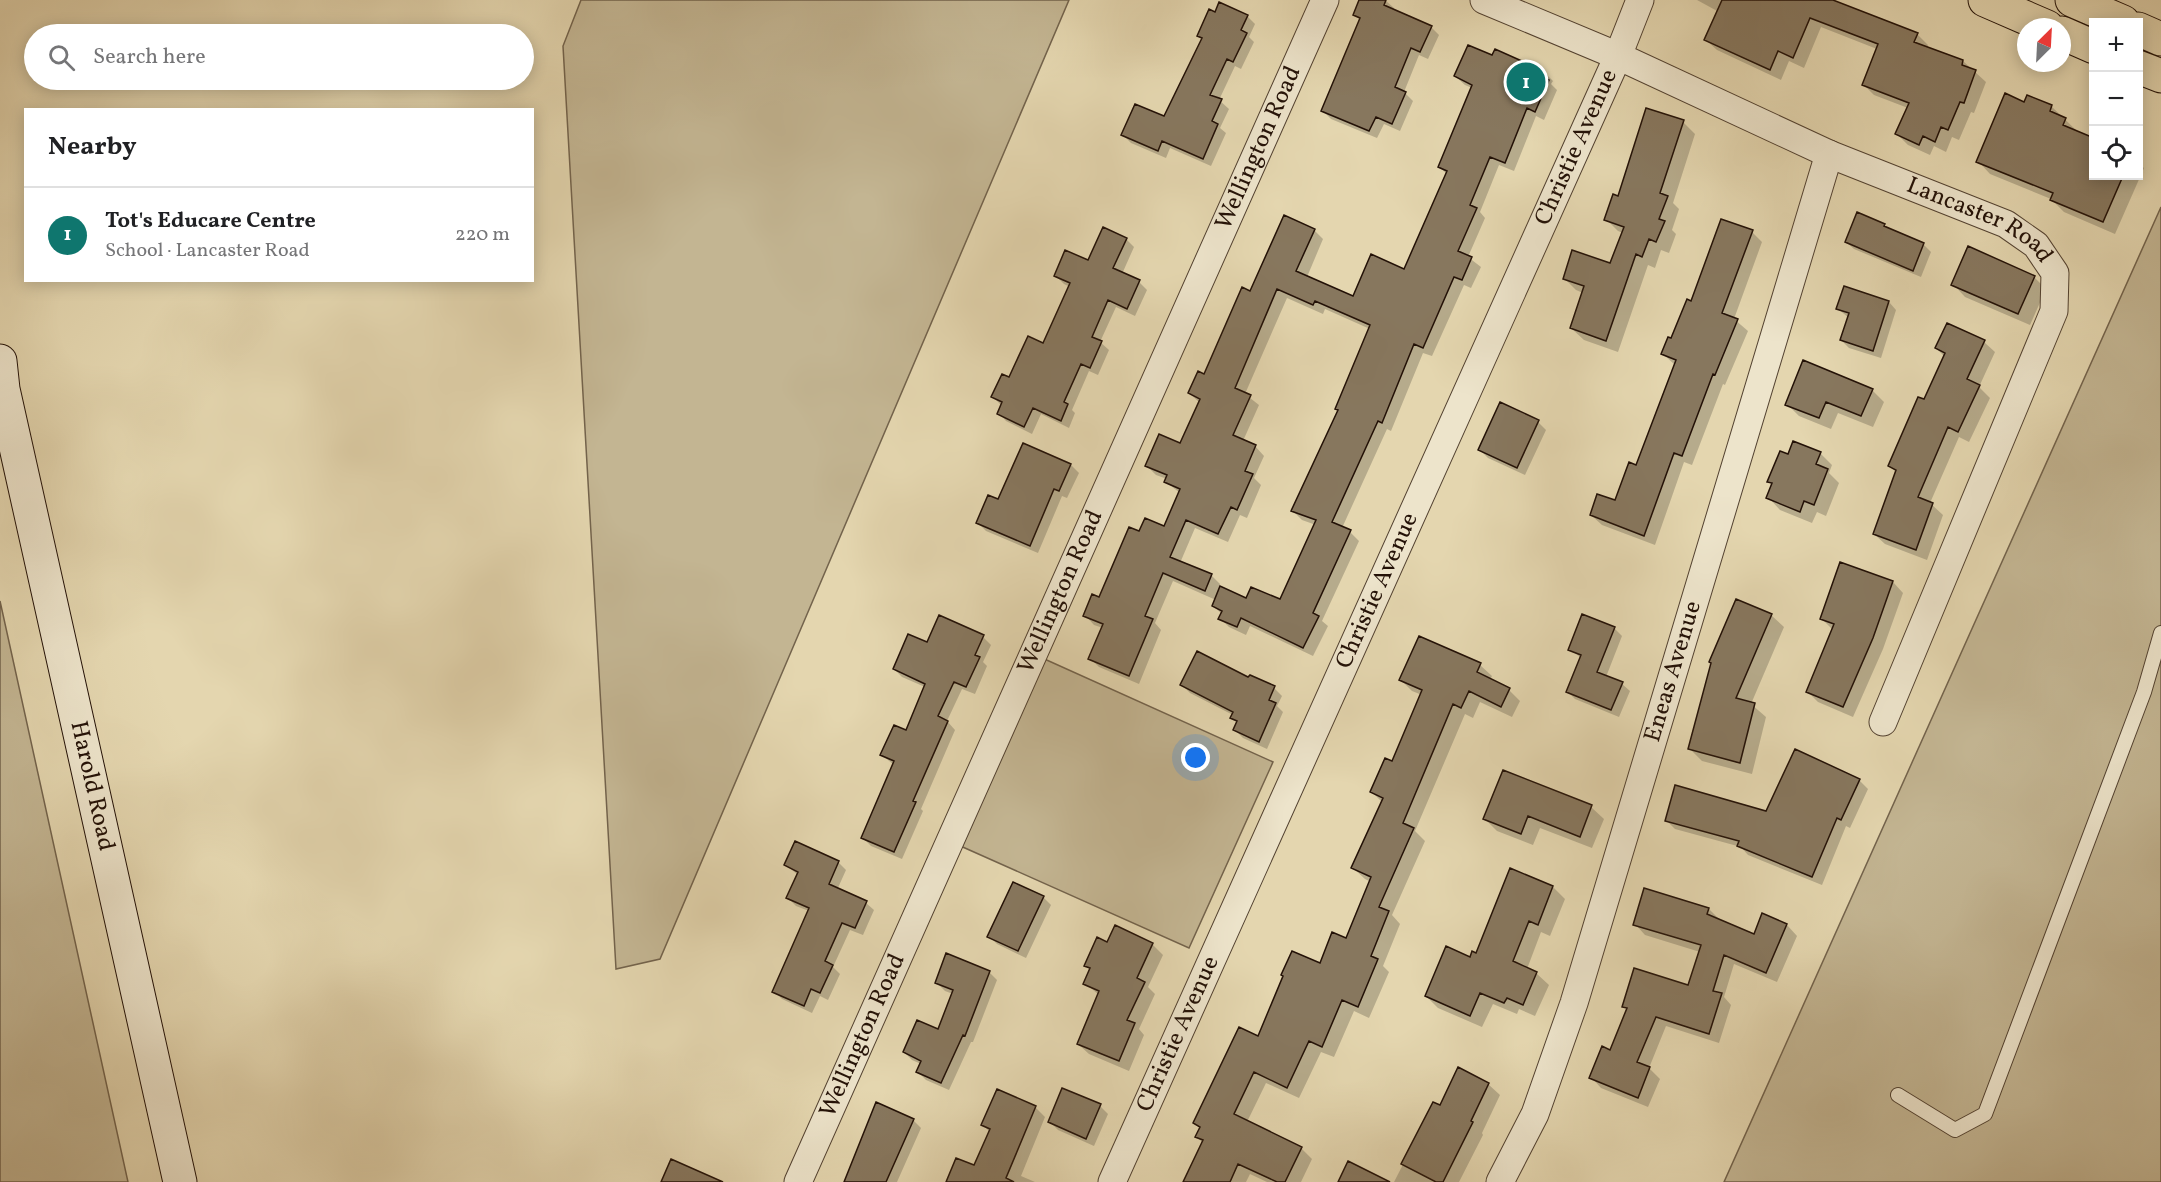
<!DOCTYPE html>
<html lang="en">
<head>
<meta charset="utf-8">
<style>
  body { margin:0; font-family:Vollkorn,serif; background:#f6f6f6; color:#202124 }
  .controls { position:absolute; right:18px; top:18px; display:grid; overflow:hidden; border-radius:0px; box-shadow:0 3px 15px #0003 }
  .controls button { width:54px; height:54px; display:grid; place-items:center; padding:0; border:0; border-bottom:2px solid #e0e0e0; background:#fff; color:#202124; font:30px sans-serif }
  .compass { position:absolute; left:2017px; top:18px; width:54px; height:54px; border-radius:50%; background:#fff; box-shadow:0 3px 15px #0003; rotate:24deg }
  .you { position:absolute; left:1196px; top:758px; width:21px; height:21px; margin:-15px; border:4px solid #fff; border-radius:50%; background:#1a73e8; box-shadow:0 0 0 9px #1a73e833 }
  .badge { display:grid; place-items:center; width:39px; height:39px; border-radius:50%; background:#0f766e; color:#fff; font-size:20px; font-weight:700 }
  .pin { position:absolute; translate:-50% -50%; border:3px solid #fff; box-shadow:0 2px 6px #0006 }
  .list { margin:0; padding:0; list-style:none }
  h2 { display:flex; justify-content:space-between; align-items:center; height:78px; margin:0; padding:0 24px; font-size:26px }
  h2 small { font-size:20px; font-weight:400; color:#757577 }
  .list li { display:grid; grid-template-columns:39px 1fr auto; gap:18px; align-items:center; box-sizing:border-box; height:96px; padding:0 24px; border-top:2px solid #e0e0e0 }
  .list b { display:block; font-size:22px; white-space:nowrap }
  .list p { margin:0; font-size:20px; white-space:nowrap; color:#757577 }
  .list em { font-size:20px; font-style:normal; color:#757577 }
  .icon { flex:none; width:33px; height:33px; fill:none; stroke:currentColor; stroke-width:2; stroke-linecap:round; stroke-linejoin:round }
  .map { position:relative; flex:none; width:2161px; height:1182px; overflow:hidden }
  .search { position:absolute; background:#fff; box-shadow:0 3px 15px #0003; left:24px; top:24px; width:510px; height:66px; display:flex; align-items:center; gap:15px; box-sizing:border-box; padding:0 21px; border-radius:33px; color:#757577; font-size:22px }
  .panel { position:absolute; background:#fff; box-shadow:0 3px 15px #0003; left:24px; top:108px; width:510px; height:174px; border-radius:0px }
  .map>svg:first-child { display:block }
  .green { fill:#c3b592; stroke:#73634c; stroke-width:1.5 }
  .shadow { fill:#0003; fill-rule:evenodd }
  .building { fill:#87775e; stroke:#231107; stroke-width:1.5 }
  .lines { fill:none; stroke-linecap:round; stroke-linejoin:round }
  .lane-casing { stroke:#534231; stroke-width:16 }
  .street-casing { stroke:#534231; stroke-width:29 }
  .secondary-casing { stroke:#231107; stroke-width:35 }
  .highway-casing { stroke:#231107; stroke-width:35 }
  .lane { stroke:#ede4cb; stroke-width:14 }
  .street { stroke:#ede4cb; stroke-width:27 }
  .secondary { stroke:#ede4cb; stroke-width:33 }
  .highway { stroke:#e4d6af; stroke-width:33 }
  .labels { text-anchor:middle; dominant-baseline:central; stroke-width:6; stroke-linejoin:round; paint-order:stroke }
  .street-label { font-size:24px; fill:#231107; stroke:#ede4cb }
</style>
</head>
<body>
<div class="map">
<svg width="2161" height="1182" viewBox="0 0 2161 1182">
  <rect width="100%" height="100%" fill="#e4d6af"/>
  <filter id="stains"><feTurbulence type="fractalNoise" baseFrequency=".00333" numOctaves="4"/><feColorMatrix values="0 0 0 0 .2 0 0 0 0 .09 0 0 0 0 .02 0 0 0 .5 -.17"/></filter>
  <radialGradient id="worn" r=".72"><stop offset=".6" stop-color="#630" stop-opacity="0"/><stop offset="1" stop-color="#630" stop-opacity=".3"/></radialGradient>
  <path class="green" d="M581,0H1069L660,959L616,969L563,46Z
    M2161,207V1182H1724Z
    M0,601L128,1182H0Z
    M1040,657L1273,762L1189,948L956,844Z"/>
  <path class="shadow" d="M1361,0H1385L1394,8L1393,11L1431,27L1439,35L1428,59L1419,55L1404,92L1413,101L1400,131L1384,124L1377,138L1331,119L1323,111L1360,20L1355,14Z
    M1697,0H1831L1917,34L1928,45L1927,48L1963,61L1986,82L1974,113L1971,112L1959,140L1952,137L1946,152L1934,146L1930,155L1908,145L1897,134L1908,108L1874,95L1863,84L1877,49L1821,27L1804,68L1789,61L1781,80L1717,50L1706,40L1719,12Z
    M1247,16L1255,24L1249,37L1254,42L1241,69L1235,66L1219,100L1229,109L1220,128L1226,133L1211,166L1170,148L1166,158L1131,143L1123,135L1165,118L1203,39L1199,35Z
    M1496,51L1544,72L1553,81L1551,84L1557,90L1544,120L1536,116L1514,171L1499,165L1480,212L1485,218L1468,257L1481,267L1471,288L1464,285L1432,356L1423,353L1391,431L1387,429L1342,528L1350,532L1359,541L1322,621L1328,626L1313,656L1250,626L1246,635L1229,627L1220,618L1222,614L1213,606L1216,600L1173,581L1155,623L1161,630L1139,684L1099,667L1090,658L1103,628L1094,625L1085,615L1100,599L1140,533L1165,528L1180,493L1166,482L1167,479L1156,475L1147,466L1181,445L1200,403L1189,393L1205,376L1251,293L1314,230L1323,239L1307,277L1354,298L1405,271L1447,174L1439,167L1472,88L1465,85L1455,76L1493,57ZM1287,298L1323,314L1325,309L1370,329L1339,411L1293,511L1302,520L1316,525L1281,601L1247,600L1219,588L1220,584L1211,575L1180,563L1195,528L1228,542L1240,515L1247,518L1261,485L1254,478L1264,456L1255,446L1243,441L1259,405L1245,394Z
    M2025,104L2051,106L2077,131L2094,176H2138V163L2144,168L2115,234L2064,212L2051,199L1990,174L1978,161Z
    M1683,122L1695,134L1673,203L1679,209L1672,230L1676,234L1669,253L1661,250L1655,268L1648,265L1618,352L1584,340L1571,328L1583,293L1576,290L1564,278L1611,265L1623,233L1618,231L1606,219L1619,198Z
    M1884,225L1889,230L1923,244L1931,252L1921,277L1854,249L1846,242Z
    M1752,232L1762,242L1734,319L1748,331L1725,385L1723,384L1692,465L1684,462L1655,545L1602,525L1591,515L1616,502L1637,467L1675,365L1663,354L1692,303Z
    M1126,239L1134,247L1122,274L1139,282L1147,290L1135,316L1116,307L1100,342L1109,350L1098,375L1089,371L1072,410L1075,413L1069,428L1041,414L1032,434L1006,421L999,413L1002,406L993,397L1044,345L1070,287L1064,284L1056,276L1089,262Z
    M2034,277L2046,289L2030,325L1965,297L1953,284Z
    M1889,302L1896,310L1881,358L1849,348L1841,340L1849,318L1838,309Z
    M1947,325L1984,342L1995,352L1979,387L1990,398L1969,442L1959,437L1930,503L1943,515L1927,560L1885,544L1874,534L1897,473L1890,466L1925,401L1945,357L1936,348Z
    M1872,390L1884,402L1873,427L1838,413L1831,429L1799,416L1787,404Z
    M1500,404L1538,422L1546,430L1525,475L1488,458L1480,450Z
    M1024,445L1071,465L1079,473L1067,498L1062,496L1038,553L986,531L978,523L999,501Z
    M1820,453L1832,465L1829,473L1839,483L1826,516L1817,512L1812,523L1780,510L1768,497L1773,485L1769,482L1789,456Z
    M1841,564L1893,582L1903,593L1883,649L1853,717L1818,702L1808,692L1833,630L1822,619Z
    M1737,601L1771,615L1784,627L1751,704L1766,717L1752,774L1702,761L1690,749Z
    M1614,628L1622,636L1606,677L1622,684L1630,691L1619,717L1575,699L1568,692L1581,658L1570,649Z
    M983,637L991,645L983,662L987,666L975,694L962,689L947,721L955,730L921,809L923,811L902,859L871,846L863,838L894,765L882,755L906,731L925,687L902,677L894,669L928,644Z
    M1420,638L1480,665L1492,676L1490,680L1509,690L1520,701L1512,717L1480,702L1473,718L1465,714L1415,831L1425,841L1392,915L1400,924L1383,966L1389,972L1369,1018L1354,1011L1334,1057L1321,1052L1299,1098L1266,1083L1247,1122L1301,1148L1312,1159L1301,1182H1267L1250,1174L1246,1182H1185L1203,1143L1197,1137L1201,1129L1195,1123L1259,1038L1321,965L1347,940L1371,882L1365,879L1353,868L1382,802L1372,792L1393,763L1422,695L1412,691L1401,680Z
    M1249,679L1274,688L1282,696L1277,706L1283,712L1267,749L1243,738L1235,730L1238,723L1232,717L1233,715L1190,693L1182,685Z
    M1859,780L1868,789L1850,828L1846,826L1822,885L1748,855L1741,847L1675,829L1666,820L1767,812Z
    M1591,807L1604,819L1592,848L1540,828L1533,845L1497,831L1485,819Z
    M838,862L846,870L837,890L866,903L874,910L863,935L850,930L833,967L840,974L828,1000L820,996L812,1013L782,999L774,991L809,911L796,906L788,898L798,875L786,865Z
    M1553,887L1565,899L1550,936L1541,932L1527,969L1536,973L1549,985L1535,1016L1519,1009L1517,1014L1493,1004L1482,1027L1438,1008L1426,996L1476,955Z
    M1043,897L1051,905L1026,958L997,944L989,936Z
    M1709,909L1719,919L1754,936L1763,915L1787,925L1797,936L1777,982L1734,964L1724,997L1731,1005L1719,1043L1666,1026L1649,1068L1660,1079L1648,1107L1601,1088L1591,1077L1611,1052L1628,1010L1624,1006L1689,987L1700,952L1645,935L1635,924Z
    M1152,944L1163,955L1148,987L1155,994L1139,1029L1144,1035L1129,1071L1089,1054L1078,1044L1099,995L1085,983L1091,971L1085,965Z
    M989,972L997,980L973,1042H971L949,1090L926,1080L918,1072L921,1064L912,1060L904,1052L939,1031L953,994L945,991L937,983Z
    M1488,1084L1500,1095L1482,1133L1483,1135L1459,1182H1394L1434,1104L1441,1107Z
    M1100,1106L1108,1114L1094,1146L1058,1130L1050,1122Z
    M1035,1107L1045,1117L1021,1176L1035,1182H953L975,1167L990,1132L983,1125Z
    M913,1120L921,1128L897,1182H845Z"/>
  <path class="building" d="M1359,0H1386L1384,5L1432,26L1420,52L1411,48L1395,87L1406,92L1392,124L1376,117L1369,131L1321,111L1360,18L1353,15Z
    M1722,0H1833L1918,33L1914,42L1963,60L1962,65L1976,70L1964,103L1960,102L1948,130L1941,127L1935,142L1923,136L1919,145L1895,134L1909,103L1862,85L1878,44L1810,18L1793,58L1778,51L1770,70L1704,40Z
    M1219,2L1248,15L1241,30L1247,33L1233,62L1227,59L1210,95L1222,99L1212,121L1218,124L1203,159L1162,141L1158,151L1121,135L1135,104L1164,116L1202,38L1197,36L1209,9L1215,12Z
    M1468,45L1492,55L1495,49L1544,71L1542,76L1549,80L1535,112L1527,108L1505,163L1490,157L1470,205L1477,208L1458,251L1472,257L1462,280L1454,277L1423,348L1414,344L1382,423L1378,421L1332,522L1351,530L1313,613L1319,616L1303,648L1241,618L1237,627L1218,619L1222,611L1212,606L1220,586L1246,598L1251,587L1280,599L1316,520L1291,511L1338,410L1335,409L1370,325L1315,301L1313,305L1277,289L1235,388L1251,395L1233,435L1256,445L1245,471L1253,474L1237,510L1231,507L1218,534L1186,520L1170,557L1212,574L1205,591L1163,573L1145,616L1153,619L1129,676L1088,659L1103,624L1083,616L1092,594L1099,597L1129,527L1139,531L1145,518L1164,526L1180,489L1164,482L1167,475L1145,466L1159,434L1180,443L1200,399L1188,393L1198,371L1204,374L1242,287L1250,291L1284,215L1315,229L1296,271L1353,296L1371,254L1404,269L1447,171L1438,167L1472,85L1454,76Z
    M2005,93L2024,102L2027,95L2052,105L2050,111L2066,118L2063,125L2094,138V176H2123L2103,222L2050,200L2053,193L1976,162Z
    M1646,108L1684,120L1660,193L1668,196L1659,219L1665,221L1656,242L1649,239L1642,257L1636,254L1606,341L1570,328L1584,286L1563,279L1572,250L1610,263L1624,227L1604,220L1613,194L1618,196Z
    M1857,212L1885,224L1884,226L1924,243L1913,271L1845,242Z
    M1721,219L1753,230L1722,313L1738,319L1715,375L1713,374L1682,456L1674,453L1644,536L1590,515L1597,494L1615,500L1629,462L1636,465L1676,360L1661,354L1668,337L1671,338L1687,299L1691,301Z
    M1103,227L1127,238L1113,268L1140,280L1127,309L1108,300L1092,337L1102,341L1090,368L1081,364L1064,402L1068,404L1061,421L1033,408L1024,427L997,414L1002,402L991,397L1002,374L1009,377L1028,336L1043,343L1070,283L1054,276L1065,250L1088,260Z
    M1968,246L2035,276L2018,314L1951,285Z
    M1844,286L1889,301L1873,351L1840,340L1849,313L1836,309Z
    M1947,323L1985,340L1967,379L1980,385L1958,432L1948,427L1918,497L1933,503L1916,550L1873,534L1896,470L1888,466L1918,397L1924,399L1945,353L1935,348Z
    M1803,360L1873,389L1861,416L1826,402L1819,418L1785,405Z
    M1500,402L1539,420L1517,468L1478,450Z
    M1793,441L1821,452L1816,464L1828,469L1814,505L1804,501L1800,512L1766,498L1772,483L1767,482L1780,451L1788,454Z
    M1023,443L1071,464L1059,491L1054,489L1030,546L976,523L988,495L998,499Z
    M1840,562L1893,581L1873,638L1843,707L1806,692L1834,624L1820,619Z
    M1736,599L1772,614L1736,698L1755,703L1740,763L1688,749L1711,663L1709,662Z
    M1582,614L1615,627L1597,672L1623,682L1611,710L1566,692L1581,655L1568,650Z
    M939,615L984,635L975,655L980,657L966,687L954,682L938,716L948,721L913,801L916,802L894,852L861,838L894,761L880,755L894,725L906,730L925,684L893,669L908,634L927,642Z
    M1419,636L1481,663L1477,672L1510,688L1501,707L1469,691L1461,708L1453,704L1403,823L1414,828L1379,907L1389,911L1371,956L1378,959L1358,1007L1342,1000L1322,1047L1309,1041L1287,1088L1254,1072L1234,1114L1302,1147L1285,1182H1277L1238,1164L1230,1182H1183L1203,1140L1195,1137L1200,1127L1193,1123L1239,1027L1258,1036L1283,976L1281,975L1292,951L1320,963L1332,932L1346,938L1371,877L1351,868L1383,798L1370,792L1385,758L1392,761L1422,690L1399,680Z
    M1197,651L1248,677L1250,675L1275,686L1269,700L1276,703L1259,742L1233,730L1237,721L1230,718L1233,712L1180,685Z
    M1795,749L1860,779L1841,820L1837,818L1812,877L1737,846L1739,841L1665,821L1675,785L1766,811Z
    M1503,770L1592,805L1580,837L1528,816L1521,834L1483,819Z
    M795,841L839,861L829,884L867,901L855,928L842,923L825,961L833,965L820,993L811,989L804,1006L772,992L809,908L786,898L798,872L784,865Z
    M1510,868L1553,886L1538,925L1529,921L1513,961L1537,972L1523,1005L1507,998L1504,1003L1480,993L1470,1016L1425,996L1446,946L1470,957L1472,951L1476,953Z
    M1013,882L1044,896L1018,951L987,937Z
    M1644,888L1709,908L1707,914L1754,934L1762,913L1787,924L1766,973L1724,955L1713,991L1722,993L1709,1034L1656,1017L1637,1062L1650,1067L1638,1098L1589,1078L1602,1046L1610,1050L1627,1008L1622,1007L1634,968L1688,985L1701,945L1633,925Z
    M1115,925L1153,943L1137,978L1145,982L1127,1020L1135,1023L1119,1061L1077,1044L1099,991L1083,984L1090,968L1084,966L1097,937L1107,942Z
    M946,953L990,971L965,1036L963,1035L941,1083L916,1072L921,1061L903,1052L917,1020L938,1029L953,990L935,983Z
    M1458,1067L1489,1083L1471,1121L1473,1122L1443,1182H1436L1401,1164L1433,1102L1440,1105Z
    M1062,1088L1101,1104L1086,1139L1048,1122Z
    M997,1089L1036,1106L1006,1178L1014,1182H946L956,1158L974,1165L990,1129L981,1125Z
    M876,1102L914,1119L886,1182H844Z
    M671,1159L723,1182H661Z
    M1348,1161L1390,1182H1338Z"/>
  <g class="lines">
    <g class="lane-casing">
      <path id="lane" d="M1898,1095L1955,1130L1985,1114L2144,692L2161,633"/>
    </g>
    <g class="street-casing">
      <g id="street">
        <path id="s1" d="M1484,0L1618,56L1829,154L2006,224L2036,245L2055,273L2054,311L1883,722"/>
        <path id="s2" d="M798,1182L1325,0"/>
        <path id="s3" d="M1112,1182L1618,56L1640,0"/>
        <path id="s4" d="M1500,1182L1535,1114L1574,1003L1829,154"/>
      </g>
    </g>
    <g class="secondary-casing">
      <g id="secondary">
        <path id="s5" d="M0,361L3,389L180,1182"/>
      </g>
    </g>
    <g class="highway-casing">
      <path id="highway" d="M1985,0L2047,27
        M2072,0L2123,22
        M2138,29L2161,39
        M2062,33L2094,47
        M2138,67L2161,76"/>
    </g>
    <use href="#lane" class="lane"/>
    <use href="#street" class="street"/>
    <use href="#secondary" class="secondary"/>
    <use href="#highway" class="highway"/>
  </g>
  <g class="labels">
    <g class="street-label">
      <text stroke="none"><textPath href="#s2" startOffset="1132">Wellington Road</textPath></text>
      <text stroke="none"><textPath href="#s3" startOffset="1134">Christie Avenue</textPath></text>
      <text stroke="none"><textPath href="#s1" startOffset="543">Lancaster Road</textPath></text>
      <text stroke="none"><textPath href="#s2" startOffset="646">Wellington Road</textPath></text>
      <text stroke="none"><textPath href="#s3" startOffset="648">Christie Avenue</textPath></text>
      <text stroke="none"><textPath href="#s4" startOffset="540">Eneas Avenue</textPath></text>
      <text stroke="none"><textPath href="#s5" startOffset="435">Harold Road</textPath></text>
      <text stroke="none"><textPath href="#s2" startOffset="160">Wellington Road</textPath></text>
      <text stroke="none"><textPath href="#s3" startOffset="162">Christie Avenue</textPath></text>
    </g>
  </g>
  <rect width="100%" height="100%" filter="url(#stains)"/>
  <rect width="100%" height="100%" fill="url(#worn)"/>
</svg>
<div class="controls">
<button>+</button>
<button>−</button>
<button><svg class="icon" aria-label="locate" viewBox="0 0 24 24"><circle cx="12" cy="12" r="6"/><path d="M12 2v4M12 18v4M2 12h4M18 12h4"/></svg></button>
</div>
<svg class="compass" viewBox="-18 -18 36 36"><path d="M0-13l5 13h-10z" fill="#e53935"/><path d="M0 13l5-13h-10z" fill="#757577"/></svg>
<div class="you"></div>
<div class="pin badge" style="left:1526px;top:82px">1</div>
<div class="search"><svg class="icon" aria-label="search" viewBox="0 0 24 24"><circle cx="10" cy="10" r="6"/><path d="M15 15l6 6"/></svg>Search here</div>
<section class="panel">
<h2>Nearby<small></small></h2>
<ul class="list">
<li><span class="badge">1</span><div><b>Tot's Educare Centre</b><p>School · Lancaster Road</p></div><em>220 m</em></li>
</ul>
</section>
</div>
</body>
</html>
